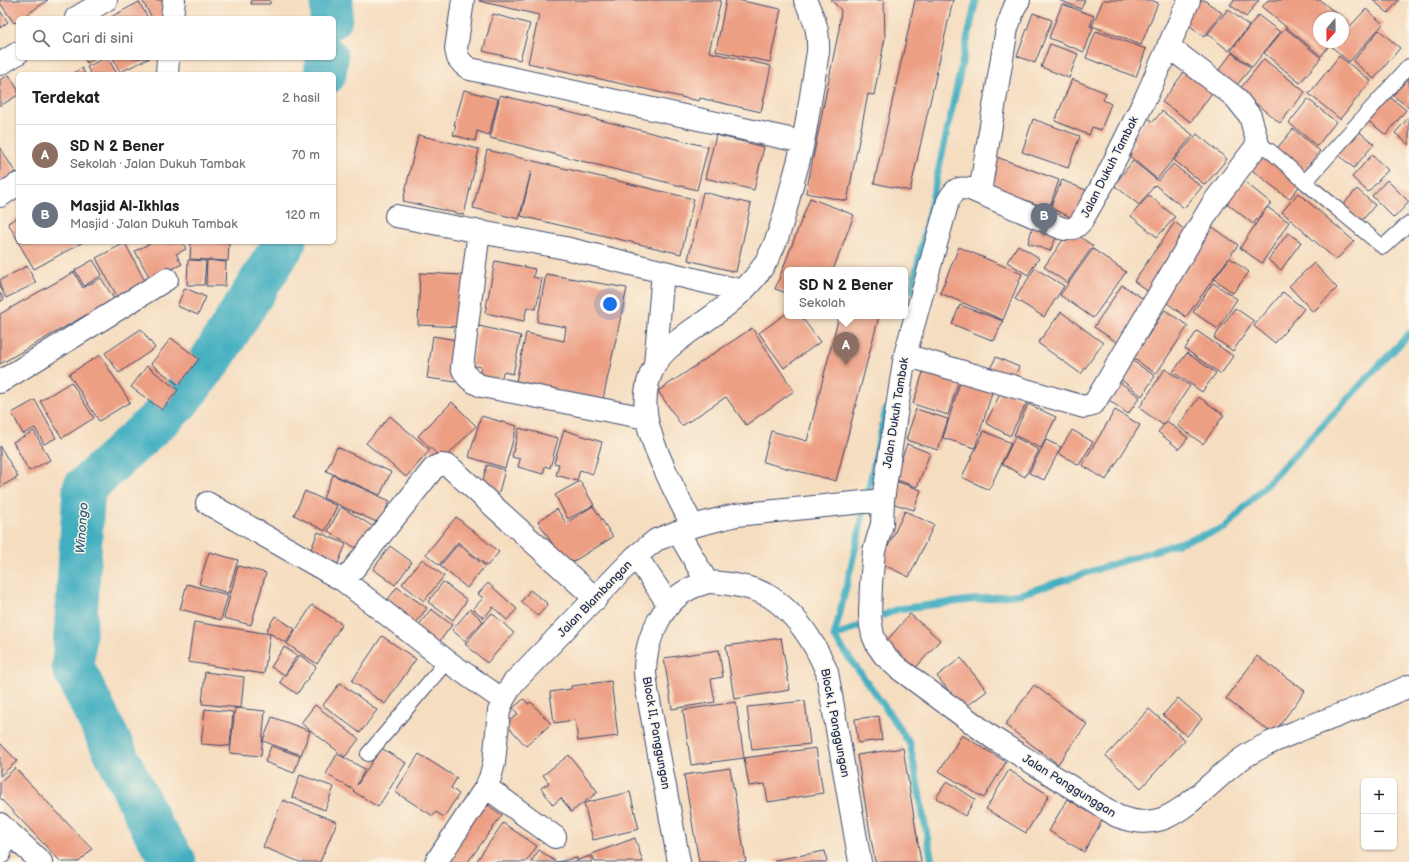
<!DOCTYPE html>
<html lang="id">
<head>
<meta charset="utf-8">
<style>
  body { margin:0; font-family:"Balsamiq Sans",sans-serif; background:#f2f2f2; color:#202124 }
  .controls { position:absolute; right:12px; bottom:12px; display:grid; overflow:hidden; border-radius:6px; box-shadow:0 1px 3px #0004 }
  .controls button { width:36px; height:36px; display:grid; place-items:center; padding:0; border:0; border-bottom:1px solid #e0e0e0; background:#fff; color:#202124; font:20px sans-serif }
  .compass { position:absolute; left:1313px; top:12px; width:36px; height:36px; border-radius:50%; background:#fff; box-shadow:0 1px 3px #0004; rotate:200deg }
  .you { position:absolute; left:610px; top:304px; width:14px; height:14px; margin:-10px; border:3px solid #fff; border-radius:50%; background:#1a73e8; box-shadow:0 0 0 6px #1a73e833 }
  .badge { display:grid; place-items:center; width:26px; height:26px; border-radius:50%; background:#c8321e; color:#fff; font-size:13px; font-weight:700 }
  .pin { position:absolute; translate:-50% -33px; filter:drop-shadow(0 1px 2px #0008) }
  .pin::after { content:''; position:absolute; top:21px; width:14px; height:12px; background:inherit; clip-path:polygon(0 0,100% 0,50% 100%) }
  .popup { position:absolute; left:784px; top:267px; width:124px; height:52px; box-sizing:border-box; display:grid; place-content:center; border-radius:6px; background:#fff; filter:drop-shadow(0 1px 3px #0005); font-size:13px; white-space:nowrap; color:#757577 }
  .popup b { font-size:15px; color:#202124 }
  .popup::after { content:''; position:absolute; left:50%; top:100%; margin-left:-8px; border:8px solid transparent; border-top-color:#fff }
  .list { margin:0; padding:0; list-style:none }
  h2 { display:flex; justify-content:space-between; align-items:center; height:52px; margin:0; padding:0 16px; font-size:17px }
  h2 small { font-size:13px; font-weight:400; color:#757577 }
  .list li { display:grid; grid-template-columns:26px 1fr auto; gap:12px; align-items:center; box-sizing:border-box; height:60px; padding:0 16px; border-top:1px solid #e0e0e0 }
  .list b { display:block; font-size:15px; white-space:nowrap }
  .list p { margin:0; font-size:13px; white-space:nowrap; color:#757577 }
  .list em { font-size:13px; font-style:normal; color:#757577 }
  .icon { flex:none; width:22px; height:22px; fill:none; stroke:currentColor; stroke-width:2; stroke-linecap:round; stroke-linejoin:round }
  .map { position:relative; flex:none; width:1409px; height:862px; overflow:hidden }
  .search { position:absolute; background:#fff; box-shadow:0 1px 3px #0004; left:16px; top:16px; width:320px; height:44px; display:flex; align-items:center; gap:10px; box-sizing:border-box; padding:0 14px; border-radius:6px; color:#757577; font-size:15px }
  .panel { position:absolute; background:#fff; box-shadow:0 1px 3px #0004; left:16px; top:72px; width:320px; height:172px; border-radius:6px }
  .map>svg:first-child { display:block }
  .lines { fill:none; stroke-linecap:round; stroke-linejoin:round }
  .stream { stroke:#43afc1; stroke-width:7 }
  .river { stroke:#43afc1; stroke-width:43 }
  .building { fill:#ed9f84 }
  .service-casing { stroke:#3c496d; stroke-width:16 }
  .minor-casing { stroke:#3c496d; stroke-width:24 }
  .secondary-casing { stroke:#3c496d; stroke-width:24 }
  .service { stroke:#fff; stroke-width:14 }
  .minor { stroke:#fff; stroke-width:22 }
  .secondary { stroke:#fff; stroke-width:22 }
  .labels { text-anchor:middle; dominant-baseline:central; stroke-width:3; stroke-linejoin:round; paint-order:stroke }
  .street-label { font-size:12px; fill:#1b2f5e; stroke:#fcf5e5 }
  .water-label { font-size:13px; font-style:italic; fill:#295c81; stroke:#fcf5e5 }
</style>
</head>
<body>
<div class="map">
<svg width="1409" height="862" viewBox="0 0 1409 862">
  <rect width="100%" height="100%" fill="#fcf5e5"/>
  <filter id="ink" filterUnits="userSpaceOnUse"><feTurbulence type="fractalNoise" baseFrequency=".025" numOctaves="2"/><feDisplacementMap in="SourceGraphic" scale="8" xChannelSelector="R" yChannelSelector="G"/><feConvolveMatrix kernelMatrix="1 2 1 2 8 2 1 2 1" color-interpolation-filters="sRGB"/></filter>
  <filter id="wash" filterUnits="userSpaceOnUse"><feTurbulence type="fractalNoise" baseFrequency=".012" numOctaves="4" result="noise"/><feDisplacementMap in="SourceGraphic" scale="16" xChannelSelector="R" yChannelSelector="G"/><feGaussianBlur stdDeviation="0.9" result="paint"/><feColorMatrix in="noise" values="0 0 0 0 0 0 0 0 0 0 0 0 0 0 0 0 0 1.4 0 .05"/><feComposite in="paint" operator="in"/></filter>
  <g filter="url(#wash)">
    <rect width="100%" height="100%" fill="#f5ddc0"/>
    <g class="lines">
      <path class="stream" d="M912,290L976,0
        M884,615L898,609L1021,594L1225,528L1409,334
        M834,637L857,542L886,409
        M834,637L887,710L910,744L932,862
        M834,637L857,627"/>
      <path class="river" d="M331,18L332,0
        M325,74L327,58
        M175,862L153,829L73,667L84,488L178,402L211,360L285,242"/>
    </g>
    <g id="blocks">
      <path class="building" d="M0,0H48L22,18H18V21L14,23L0,3Z
        M142,0H163L171,15L166,18H152Z
        M252,0H270V4H251Z
        M479,0H721L709,52L771,66L761,112L700,98L699,101L528,63L539,15L479,1Z
        M726,0H737L781,9L770,62L716,51Z
        M831,0H884L885,38L874,95L868,94L847,201L806,193L839,29L841,10Z
        M915,0H953L910,191L874,183Z
        M1059,0H1085L1081,9Z
        M1103,0H1151L1158,3L1141,45L1092,26Z
        M1198,0H1204L1222,13L1204,37L1183,20Z
        M1234,0H1259L1246,17L1230,5Z
        M1268,0H1320L1342,18H1319V42H1332L1321,56L1262,7Z
        M1373,0H1399L1388,13Z
        M139,2L148,18H109Z
        M1062,4L1094,16L1090,26L1093,28L1084,52L1049,38Z
        M1228,9L1249,26L1229,51L1208,34Z
        M1366,9L1383,24L1349,62L1332,47L1336,42H1343V34Z
        M0,11L8,22L0,28Z
        M1033,13L1052,20L1035,63L1017,56Z
        M493,14L530,24L520,60L483,51Z
        M1258,15L1280,32L1252,67L1231,51Z
        M1343,19L1348,23L1343,29Z
        M1285,28L1321,58L1300,83L1264,53Z
        M1379,30L1400,48L1374,79L1353,61Z
        M1096,31L1146,49L1136,77L1086,58Z
        M1050,44L1078,54L1069,78L1041,67Z
        M1232,53L1251,68L1232,91L1214,76Z
        M1339,56L1371,81L1340,119L1309,94Z
        M84,58H96L87,63Z
        M105,58H108L117,74H91L87,67Z
        M113,58H150L120,72Z
        M1264,59L1305,92L1280,123L1239,90Z
        M1189,65L1217,86L1191,122L1162,102Z
        M82,68L85,74H72Z
        M9,75L18,90V95L0,106V80Z
        M1409,75V108L1389,92Z
        M1072,79L1106,93L1103,100L1111,104L1101,130L1092,127L1089,135L1055,121Z
        M464,90L498,99L489,135L477,131L475,141L453,135L456,125H454Z
        M1386,94L1406,110L1386,135L1366,119Z
        M500,95L708,147L697,190L490,138Z
        M1308,99L1336,122L1317,146L1289,123Z
        M1162,111L1193,135L1157,179L1127,154L1136,143L1131,139L1148,118L1153,122Z
        M1409,117V145L1395,133Z
        M1033,119L1080,136L1068,168L1022,152Z
        M1293,129L1320,151L1301,174L1274,152Z
        M1356,129L1374,144L1354,168L1336,153Z
        M1197,134L1227,159L1205,185L1174,160Z
        M418,135L479,149L464,215L403,201Z
        M716,135L764,147L754,190L705,178Z
        M0,147L15,172L0,182Z
        M487,150L694,199L681,254L521,216L531,172L519,219L473,208Z
        M1261,150L1302,183L1289,199L1248,167Z
        M1372,155L1388,170L1368,192L1352,177Z
        M994,156L1059,180L1049,209L983,184Z
        M1133,161L1158,181L1173,164L1202,187L1184,208L1155,185L1139,205L1114,185Z
        M1240,178L1271,203L1253,224L1223,200Z
        M1062,180L1090,192L1078,220L1050,208Z
        M1387,180L1409,202L1394,218L1372,196Z
        M1357,189L1375,205L1360,223L1341,207Z
        M703,192L751,204L736,272L688,260Z
        M1298,193L1354,241L1336,260L1282,212Z
        M1149,195L1175,217L1157,237L1131,216Z
        M810,198L854,215L833,270H787V293L775,289Z
        M1267,207L1289,222L1262,263L1240,248Z
        M18,217V241L8,223Z
        M1034,222L1060,229L1050,251L1028,243Z
        M1175,222L1191,235L1150,293L1134,281Z
        M1210,225L1238,245L1186,317L1159,297Z
        M1070,230L1093,246L1067,283L1044,267Z
        M1288,233L1301,242L1281,270L1268,260Z
        M18,242H83L34,269Z
        M153,242H183L186,249L176,254L182,264L151,280L135,251Z
        M191,242H229L228,261L190,259Z
        M125,243L146,283L118,298L96,258Z
        M1018,245L1039,258L1028,275L1007,262Z
        M959,247L1022,274L1003,320L940,293Z
        M1093,249L1126,272L1093,318L1060,295Z
        M1230,258L1249,272L1233,293L1214,279Z
        M93,260L102,275L84,286L75,270Z
        M188,260L206,261L204,285H187Z
        M207,260L226,262L225,286H206Z
        M495,261L535,269L533,277L542,279L536,309L527,307L524,321L485,313Z
        M1314,263L1337,288L1313,312L1289,286Z
        M27,266L36,283L6,298L0,286V280Z
        M1035,268L1064,286L1044,317L1015,299Z
        M74,272L83,288L101,278L114,299L0,364V314Z
        M420,273L465,275L463,327L418,325Z
        M546,274L627,288L603,399L516,382L526,333L564,341L566,327L537,322Z
        M1213,283L1237,299L1218,329L1193,312Z
        M1122,285L1147,301L1118,343L1094,327Z
        M185,288L206,297L198,315L177,306Z
        M1283,292L1304,309L1275,343L1254,326Z
        M0,293L4,299L0,302Z
        M960,305L1003,321L994,341L952,324Z
        M1235,308L1254,321L1233,351L1214,338Z
        M1165,310L1188,326L1156,374L1133,358Z
        M1061,312L1103,343L1081,374L1038,343Z
        M787,313V316H801L820,342L784,368L759,333Z
        M839,316H879L836,481L763,462L771,431L807,441Z
        M479,326L521,336L513,374L503,372L501,384L478,379L481,367L471,365Z
        M752,328L794,391L746,425L726,397L682,426L658,391Z
        M141,329L155,348L119,373L105,353Z
        M1197,331L1233,356L1221,374L1185,349Z
        M433,336L463,341L456,382L427,378Z
        M171,338L199,359L179,385L151,364Z
        M1187,353L1216,373L1202,392L1173,372Z
        M100,355L130,402L99,421L69,374Z
        M996,357L1019,367L1012,383L988,373Z
        M1131,360L1155,376L1142,396L1120,379Z
        M147,366L178,390L162,410L131,387Z
        M925,366L960,377L948,415L913,404Z
        M1165,369L1190,386L1163,425L1139,408Z
        M962,376L994,386L975,448L943,438Z
        M1117,380L1140,397L1128,414L1105,397Z
        M71,382L94,418L62,438L40,401Z
        M1002,390L1027,402L1010,436L986,423Z
        M1199,397L1224,415L1203,444L1178,426Z
        M35,400L56,438L44,444L35,428L23,434L12,413Z
        M452,402L476,426L443,460L418,436Z
        M1028,404L1056,417L1041,448L1014,435Z
        M916,409L948,419L938,450L906,440Z
        M1115,410L1140,425L1106,480L1082,465Z
        M390,416L430,450L406,477L366,443Z
        M481,416L517,426L505,468L469,457Z
        M1167,421L1188,438L1179,449L1158,432Z
        M519,428L558,438L550,468L545,466L543,474L518,467L520,459L512,457Z
        M564,430L602,442L593,474L580,470L577,481L556,475L559,464L554,463Z
        M1072,430L1093,442L1079,465L1058,453Z
        M34,431L50,460L29,471L13,442Z
        M984,431L1011,443L989,490L962,477Z
        M1015,437L1039,450L1025,477L1002,464Z
        M1046,440L1061,447L1044,480L1029,473Z
        M907,444L930,453L917,487L894,479Z
        M0,446L18,477L0,487Z
        M337,447L391,472L380,495L326,471Z
        M487,465L505,470L497,499L479,494Z
        M333,475L390,501L379,523L323,498Z
        M580,481L594,505L568,519L555,495Z
        M895,481L921,490L914,510L888,502Z
        M305,491L337,506L325,531L294,515Z
        M593,506L613,537L566,566L538,521L557,509L566,523Z
        M341,507L374,527L361,551L328,531Z
        M905,511L934,525L909,577L880,563Z
        M456,517L499,552L487,566L458,542L439,565L426,554Z
        M318,532L346,544L337,566L309,554Z
        M458,544L485,566L467,588L440,566Z
        M390,546L412,562L395,585L373,569Z
        M209,552L238,560L228,593L199,584Z
        M422,559L444,576L424,601L402,584Z
        M238,566L266,573L251,625L224,618Z
        M443,582L467,600L453,620L428,602Z
        M488,583L517,609L507,620L493,607L484,618L473,609L483,598L478,594Z
        M187,584L228,595L221,620L180,609Z
        M397,587L427,608L412,628L382,608Z
        M530,590L548,604L538,616L521,602Z
        M312,605L342,624L317,664L287,644Z
        M431,609L452,625L436,646L415,630Z
        M470,609L483,621L465,641L452,630Z
        M492,613L514,633L487,663L465,644Z
        M910,614L940,640L913,671L883,645Z
        M275,616L295,629L286,643L266,631Z
        M194,622L270,634L264,674L188,662Z
        M382,636L416,659L385,704L352,681Z
        M781,638L790,690L734,699L726,646Z
        M284,647L297,655L285,675L271,667Z
        M719,650L723,677L711,679L715,702L672,709L664,658Z
        M300,655L316,667L297,694L280,682Z
        M1257,656L1305,691L1273,734L1226,699Z
        M961,658L987,691L963,709L937,676Z
        M205,672L244,677L241,708L202,704Z
        M611,681L618,736L578,741L575,720L554,723L550,692L571,689V686Z
        M340,683L377,710L360,733L323,705Z
        M1034,685L1087,724L1058,764L1005,725Z
        M1178,698L1202,719L1187,736L1163,715Z
        M524,699L528,704L531,702L551,724L526,746L506,724L518,714L513,708Z
        M805,701L810,744L752,750L747,707Z
        M736,702L744,758L691,765L683,710Z
        M315,705L359,739L345,757L301,723Z
        M235,708L265,711L261,756L230,753Z
        M205,709L233,712L230,746L201,744Z
        M1149,709L1185,740L1141,788L1106,756Z
        M879,716L882,740L858,743L855,719Z
        M272,717L310,731L301,755L263,741Z
        M962,735L1006,762L984,798L939,771Z
        M0,743L17,761L0,776Z
        M271,746L300,756L294,773L265,762Z
        M381,748L406,763L378,807L353,791L354,790L326,774L337,754L365,769L357,785Z
        M816,748L823,793L768,802L765,784L749,786L744,758Z
        M903,748L921,862H875L857,755Z
        M419,754L457,778L451,788L459,794L444,817L436,812L433,816L395,792Z
        M569,755L598,792L571,812L561,798L553,805L541,788L549,783L543,775Z
        M15,768L92,849L79,862H61L0,798V782Z
        M730,768L746,862H699L684,775Z
        M1009,770L1049,795L1026,833L986,809Z
        M300,775L334,787L325,810L292,797Z
        M947,781L975,799L965,816L936,798Z
        M630,792L639,829L593,840L584,803Z
        M1067,799L1103,819L1084,852L1049,831Z
        M283,800L337,822L320,862H300L263,847Z
        M482,801L502,815L468,862H449Z
        M503,823L537,846L526,862H476Z
        M635,838L643,862H595L592,854Z
        M539,850L556,862L577,858V862H531Z
        M825,851L827,862H775V860Z
        M590,856L592,862H578V860Z"/>
    </g>
  </g>
  <g filter="url(#ink)">
    <use href="#blocks" fill-opacity="0" stroke="#3c496d" stroke-width="1"/>
    <g class="lines">
      <g class="service-casing">
        <path id="service" d="M1258,144C1268,146 1297,175 1306,183C1331,204 1357,225 1383,247L1409,223
          M1305,182L1409,66
          M368,754L447,661"/>
      </g>
      <g class="minor-casing">
        <path id="minor" d="M463,0L456,49L458,58L464,65L470,69L803,142
          M1189,0L1147,95L1104,182L1081,222C1075,229 1070,231 1061,228L970,189C957,187 955,189 948,201L905,355L883,500L882,524L874,551L871,584L870,615L871,625L873,635L877,645L884,655L898,668L993,738L1117,816C1133,822 1146,824 1162,819C1193,807 1220,771 1249,754C1267,743 1286,736 1305,728C1340,715 1375,702 1409,686
          M76,18L106,0
          M172,18L174,0
          M0,64L18,53
          M167,74L168,58
          M980,192L1007,28L1015,6L1019,0
          M0,196L18,184
          M396,216L565,248L743,291
          M479,231L462,367C466,378 472,382 482,386L646,418
          M905,355L1084,407L1089,406L1095,402L1213,203L1258,144L1250,116L1235,97L1168,46
          M655,365L663,272
          M0,382L167,279
          M207,503L344,581L447,661L503,700
          M693,526C683,508 674,490 666,472C650,438 635,401 655,365C663,350 679,340 692,330C721,311 751,289 768,258C780,236 785,212 791,189C795,173 800,158 803,142C809,112 813,82 818,52C819,30 815,20 805,0
          M678,532L707,582
          M636,556L669,605
          M344,581L433,469C439,464 443,464 450,467L596,599
          M486,787L555,837
          M0,853L6,830
          M436,862L486,787L490,778L494,763L499,711L503,700L513,683L636,556L656,540L693,526L736,515L883,500
          M679,862L647,690C647,684 645,678 645,672C645,639 663,598 696,586C700,585 704,583 708,582C715,582 722,583 729,584C743,586 757,589 769,596C797,614 815,643 827,672L860,862"/>
      </g>
      <g class="secondary-casing">
        <path id="secondary" d="M0,824L41,862"/>
      </g>
      <use href="#service" class="service"/>
      <use href="#minor" class="minor"/>
      <use href="#secondary" class="secondary"/>
    </g>
  </g>
  <g class="labels">
    <g class="street-label">
      <text transform="translate(1110 167) rotate(-63)">Jalan Dukuh Tambak</text>
      <text transform="translate(896 413) rotate(-81)">Jalan Dukuh Tambak</text>
      <text transform="translate(595 599) rotate(-46)">Jalan Blambangan</text>
      <text transform="translate(835 723) rotate(79)">Block I, Panggungan</text>
      <text transform="translate(656 733) rotate(80)">Block II, Panggungan</text>
      <text transform="translate(1069 786) rotate(32)">Jalan Panggunggan</text>
    </g>
    <g class="water-label">
      <text transform="translate(82 528) rotate(-86)">Winongo</text>
    </g>
  </g>
</svg>
<div class="controls">
<button>+</button>
<button>−</button>
</div>
<svg class="compass" viewBox="-18 -18 36 36"><path d="M0-13l5 13h-10z" fill="#e53935"/><path d="M0 13l5-13h-10z" fill="#757577"/></svg>
<div class="you"></div>
<div class="pin badge" style="left:846px;top:365px;background:#8d6e63">A</div>
<div class="popup"><b>SD N 2 Bener</b>Sekolah</div>
<div class="pin badge" style="left:1044px;top:236px;background:#6b7280">B</div>
<div class="search"><svg class="icon" aria-label="search" viewBox="0 0 24 24"><circle cx="10" cy="10" r="6"/><path d="M15 15l6 6"/></svg>Cari di sini</div>
<section class="panel">
<h2>Terdekat<small>2 hasil</small></h2>
<ul class="list">
<li><span class="badge" style="background:#8d6e63">A</span><div><b>SD N 2 Bener</b><p>Sekolah · Jalan Dukuh Tambak</p></div><em>70 m</em></li>
<li><span class="badge" style="background:#6b7280">B</span><div><b>Masjid Al-Ikhlas</b><p>Masjid · Jalan Dukuh Tambak</p></div><em>120 m</em></li>
</ul>
</section>
</div>
</body>
</html>
